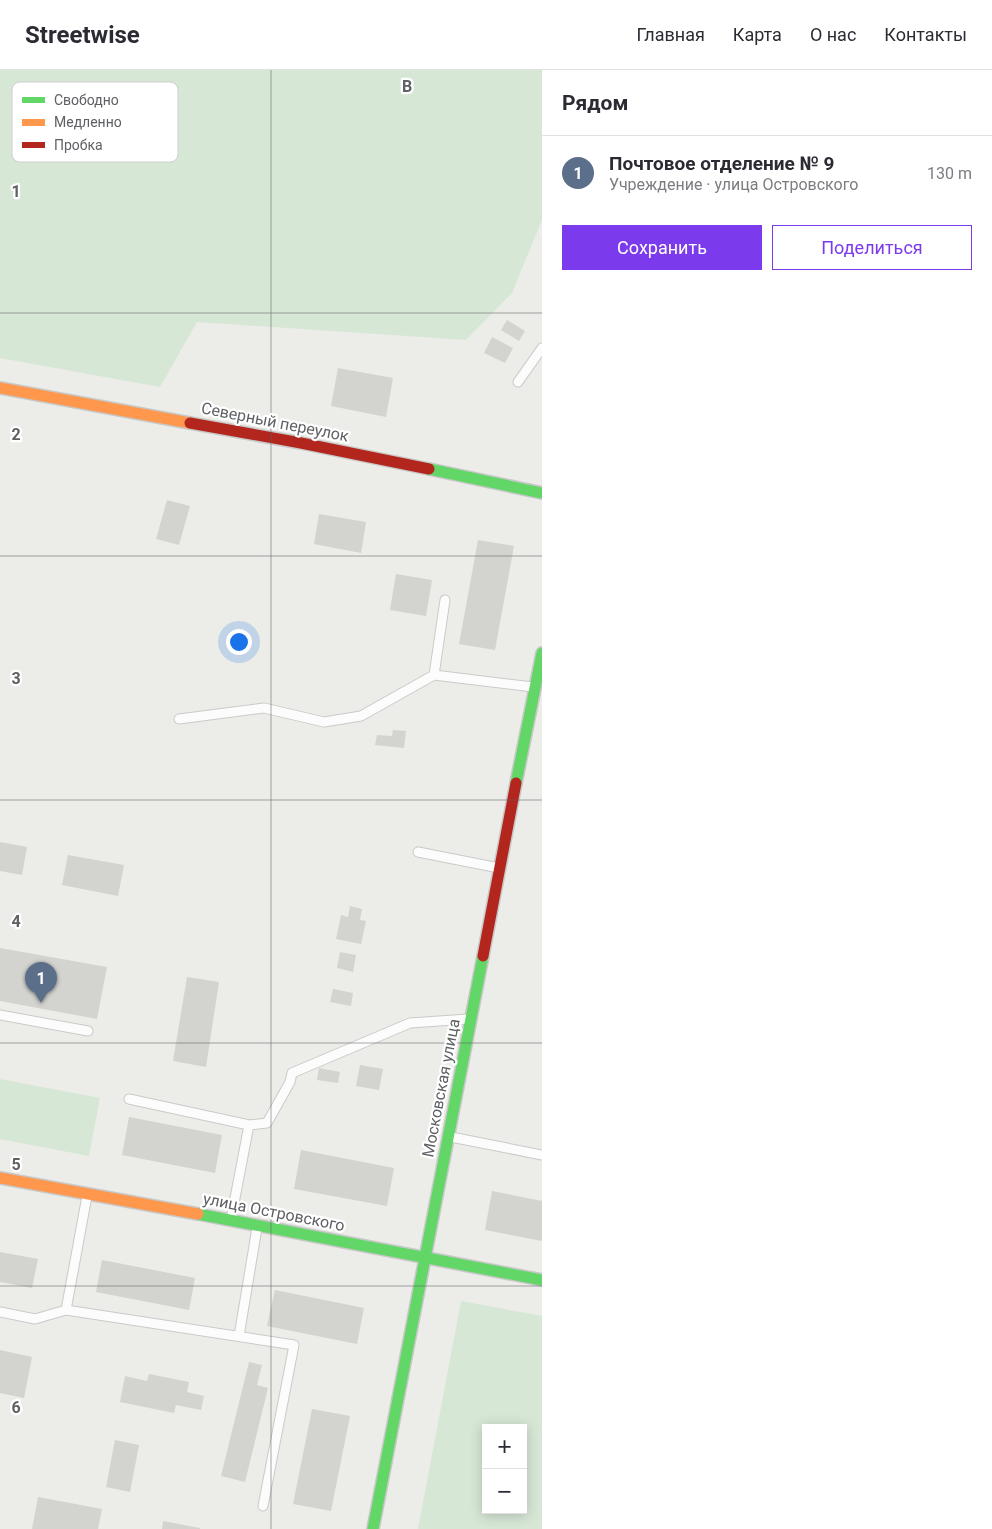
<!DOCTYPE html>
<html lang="ru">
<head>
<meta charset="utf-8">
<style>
  body { margin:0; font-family:Roboto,sans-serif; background:#f2f2f3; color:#2b2b33 }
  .controls { position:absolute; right:15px; bottom:15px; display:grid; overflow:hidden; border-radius:0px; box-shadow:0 2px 12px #0003 }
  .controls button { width:45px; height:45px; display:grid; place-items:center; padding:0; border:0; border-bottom:1px solid #e1e1e2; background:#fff; color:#2b2b33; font:25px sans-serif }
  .you { position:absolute; left:238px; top:571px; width:18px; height:18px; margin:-12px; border:4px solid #fff; border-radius:50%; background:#1a73e8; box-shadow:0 0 0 8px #1a73e833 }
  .badge { display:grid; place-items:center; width:32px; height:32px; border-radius:50%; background:#7c3aed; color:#fff; font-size:16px; font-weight:700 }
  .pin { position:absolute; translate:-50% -41px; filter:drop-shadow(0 1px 2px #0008) }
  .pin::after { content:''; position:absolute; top:26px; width:18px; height:15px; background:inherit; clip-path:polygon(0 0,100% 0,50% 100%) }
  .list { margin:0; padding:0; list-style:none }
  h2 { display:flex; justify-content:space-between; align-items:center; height:65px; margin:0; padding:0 20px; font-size:21px }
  h2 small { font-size:16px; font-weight:400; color:#7c7c81 }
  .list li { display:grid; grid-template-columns:32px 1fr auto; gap:15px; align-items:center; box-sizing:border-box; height:75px; padding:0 20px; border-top:1px solid #e1e1e2 }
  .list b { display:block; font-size:19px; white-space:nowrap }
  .list p { margin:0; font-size:16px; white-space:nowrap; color:#7c7c81 }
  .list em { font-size:16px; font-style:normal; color:#7c7c81 }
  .actions { display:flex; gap:10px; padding:15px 20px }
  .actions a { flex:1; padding:11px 0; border:1px solid #7c3aed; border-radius:0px; text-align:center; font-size:18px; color:#7c3aed }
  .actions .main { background:#7c3aed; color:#fff }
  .map { position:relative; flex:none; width:542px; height:1459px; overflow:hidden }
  header { display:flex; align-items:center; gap:30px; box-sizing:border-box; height:70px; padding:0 25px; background:#fff; border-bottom:1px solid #e1e1e2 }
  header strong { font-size:24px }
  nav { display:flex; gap:28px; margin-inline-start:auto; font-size:18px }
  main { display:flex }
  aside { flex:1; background:#fff }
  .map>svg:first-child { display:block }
  .green { fill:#d7e7d6; fill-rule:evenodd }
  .building { fill:#d3d3d0 }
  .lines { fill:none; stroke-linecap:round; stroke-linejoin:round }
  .lane-casing { stroke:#cacac9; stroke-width:11 }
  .fast-casing { stroke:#c8c8c8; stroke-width:14 }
  .slow-casing { stroke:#c8c8c8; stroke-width:14 }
  .jam-casing { stroke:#c8c8c8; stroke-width:14 }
  .lane { stroke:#fcfcfc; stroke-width:9 }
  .fast { stroke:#63d668; stroke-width:11 }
  .slow { stroke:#ff974d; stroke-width:11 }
  .jam { stroke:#b3261e; stroke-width:11 }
  .grid { fill:none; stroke:#5e6064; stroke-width:1; stroke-opacity:0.55 }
  .labels { text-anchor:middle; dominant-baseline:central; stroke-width:4.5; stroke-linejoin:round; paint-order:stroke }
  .street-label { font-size:16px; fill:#5e6064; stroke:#fff }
  .key { fill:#fff; stroke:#cfcfd0; stroke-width:1 }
  .key-label { font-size:14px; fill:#5e6064 }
  .grid-label { font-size:16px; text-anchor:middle; font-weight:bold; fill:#5e6064; stroke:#fff; stroke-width:4.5; stroke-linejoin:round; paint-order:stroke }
</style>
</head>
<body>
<header>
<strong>Streetwise</strong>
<nav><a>Главная</a><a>Карта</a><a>О нас</a><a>Контакты</a></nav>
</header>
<main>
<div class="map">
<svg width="542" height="1459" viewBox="0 0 542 1459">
  <rect width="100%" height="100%" fill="#ecece8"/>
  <path class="green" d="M0,0H542V150L512,223L466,270L197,252L160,317L0,288Z
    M0,1009L100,1028L89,1086L0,1069Z
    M461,1231L542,1246V1459H418ZM486,1358H523V1440H486Z"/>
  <path class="building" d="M507,250L525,261L519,271L501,260Z
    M492,267L513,278L505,293L484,283Z
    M338,298L393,308L386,347L331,336Z
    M167,430L190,436L179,475L156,469Z
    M319,444L366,452L361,483L314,474Z
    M478,470L514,476L495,580L459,574Z
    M396,504L432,510L426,546L390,540Z
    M393,660L406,661L404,678L375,675L377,665L392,666Z
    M0,772L27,777L22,805L0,801Z
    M68,785L124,795L118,826L62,815Z
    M350,836L362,839L360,850L366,851L361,874L336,869L341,845L348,847Z
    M0,878L107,897L97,949L0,931Z
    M340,882L356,885L353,902L337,898Z
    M187,907L219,912L206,997L173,991Z
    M333,919L353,923L351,936L330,932Z
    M360,995L383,999L379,1020L356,1016Z
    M319,998L340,1002L338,1013L317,1010Z
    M129,1047L222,1065L215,1103L122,1085Z
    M301,1080L394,1098L387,1136L294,1119Z
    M492,1121L542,1131V1171L485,1160Z
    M0,1182L38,1189L32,1218L0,1212Z
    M102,1190L195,1208L189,1240L96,1222Z
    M275,1220L364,1238L357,1274L267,1256Z
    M0,1280L32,1287L24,1328L0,1323Z
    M249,1292L262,1295L257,1315L268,1318L245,1412L221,1406Z
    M149,1304L189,1312L187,1322L204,1326L201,1340L176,1335L174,1343L120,1332L125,1306L147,1311Z
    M312,1339L350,1346L331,1441L293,1434Z
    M115,1370L139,1375L130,1422L106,1417Z
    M38,1427L102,1439L98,1459H32Z
    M163,1451L200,1458V1459H162Z"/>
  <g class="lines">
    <g class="lane-casing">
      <path id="lane" d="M518,312L542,278
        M434,605L445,530
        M179,649L264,638L324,652L361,646L434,605L533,617
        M418,782L499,798
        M0,945L88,961
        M129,1029L249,1055
        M451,1067L542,1085
        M231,1149L249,1055L267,1053L290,1012L292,1003L410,953L468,949
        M66,1240L87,1126
        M0,1242L35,1249L66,1240L294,1275L263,1436
        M239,1266L257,1158"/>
    </g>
    <g class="fast-casing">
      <path id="fast" d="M429,399L542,423
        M516,713L542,583
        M198,1144L542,1210
        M373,1459L483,886"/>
    </g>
    <g class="slow-casing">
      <path id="slow" d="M0,318L190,353
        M0,1108L198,1144"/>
    </g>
    <g class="jam-casing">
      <path id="jam" d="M190,353L301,373L429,399
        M483,886L516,713"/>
    </g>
    <use href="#lane" class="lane"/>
    <use href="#fast" class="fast"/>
    <use href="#slow" class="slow"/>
    <use href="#jam" class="jam"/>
  </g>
  <path class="grid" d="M271,0V1459M0,243H542M0,486H542M0,730H542M0,973H542M0,1216H542"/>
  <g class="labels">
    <g class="street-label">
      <text transform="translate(275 352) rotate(11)">Северный переулок</text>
      <text transform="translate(441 1018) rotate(-79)">Московская улица</text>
      <text transform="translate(274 1142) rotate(11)">улица Островского</text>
    </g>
  </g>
  <rect x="12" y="12" width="166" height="80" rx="8" class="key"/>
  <rect x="22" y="27" width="23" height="6" fill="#63d668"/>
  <rect x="22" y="49" width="23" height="7" fill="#ff974d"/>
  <rect x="22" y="72" width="23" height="6" fill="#b3261e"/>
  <g class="key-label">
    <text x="54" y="35">Свободно</text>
    <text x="54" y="57">Медленно</text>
    <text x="54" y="80">Пробка</text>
  </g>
  <g class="grid-label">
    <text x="407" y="22">B</text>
    <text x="16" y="127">1</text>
    <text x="16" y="370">2</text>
    <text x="16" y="614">3</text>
    <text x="16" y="857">4</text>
    <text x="16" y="1100">5</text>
    <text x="16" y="1343">6</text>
  </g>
</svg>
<div class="controls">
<button>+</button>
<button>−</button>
</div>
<div class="you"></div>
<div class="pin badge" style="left:41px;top:933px;background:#5c6f8a">1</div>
</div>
<aside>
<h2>Рядом<small></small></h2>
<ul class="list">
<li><span class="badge" style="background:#5c6f8a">1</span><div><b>Почтовое отделение № 9</b><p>Учреждение · улица Островского</p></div><em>130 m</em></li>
</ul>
<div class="actions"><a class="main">Сохранить</a><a>Поделиться</a></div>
</aside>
</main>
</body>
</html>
